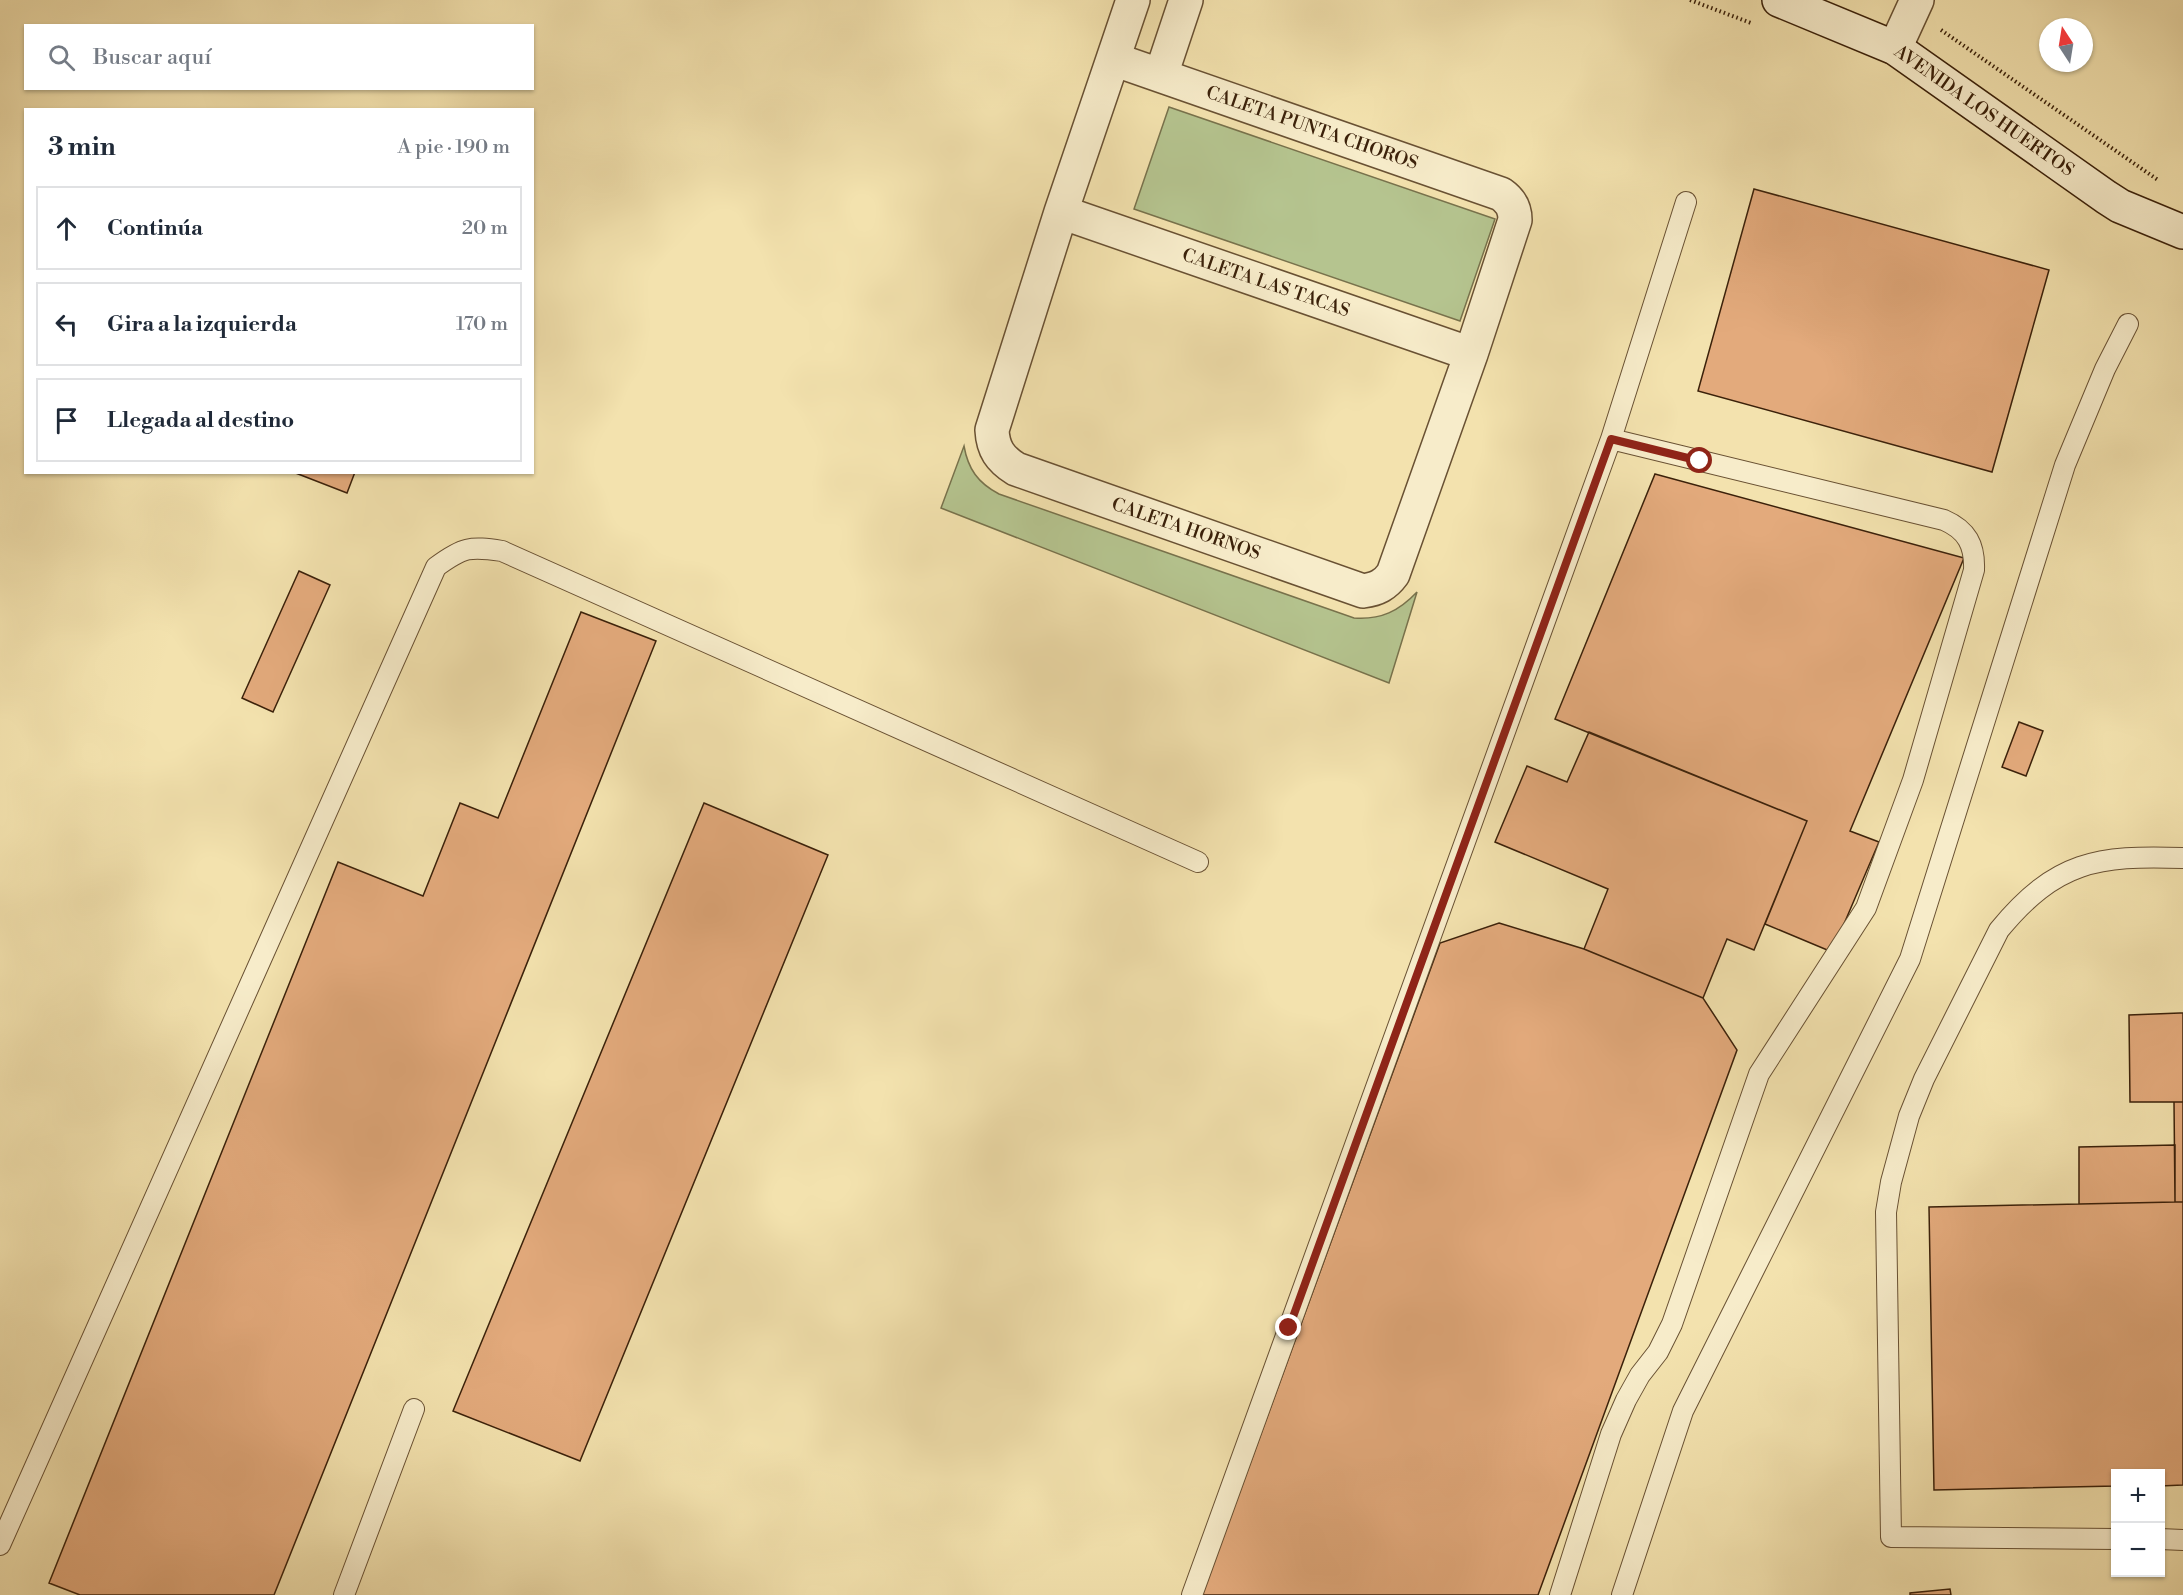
<!DOCTYPE html>
<html lang="es">
<head>
<meta charset="utf-8">
<style>
  body { margin:0; font-family:"Libre Bodoni",serif; background:#f6f6f7; color:#1f2937 }
  .controls { position:absolute; right:18px; bottom:18px; display:grid; overflow:hidden; border-radius:0px; box-shadow:0 2px 4px #0004 }
  .controls button { width:54px; height:54px; display:grid; place-items:center; padding:0; border:0; border-bottom:2px solid #e0e1e3; background:#fff; color:#1f2937; font:30px sans-serif }
  .compass { position:absolute; left:2039px; top:18px; width:54px; height:54px; border-radius:50%; background:#fff; box-shadow:0 2px 4px #0004; rotate:348deg }
  .stop { position:absolute; width:18px; height:18px; margin:-14px; border:4px solid #8f2418; border-radius:50%; background:#fff }
  .stop.end { background:#8f2418; border-color:#fff; box-shadow:0 2px 6px #0008 }
  .list { margin:0; padding:0; list-style:none }
  h2 { display:flex; justify-content:space-between; align-items:center; height:78px; margin:0; padding:0 24px; font-size:26px }
  h2 small { font-size:20px; font-weight:400; color:#747a83 }
  .list li { display:grid; grid-template-columns:39px 1fr auto; gap:18px; align-items:center; box-sizing:border-box; height:84px; margin:0 12px 12px; padding:0 12px; border:2px solid #e0e1e3; border-radius:0px }
  .list b { display:block; font-size:22px; white-space:nowrap }
  .list em { font-size:20px; font-style:normal; color:#747a83 }
  .icon { flex:none; width:33px; height:33px; fill:none; stroke:currentColor; stroke-width:2; stroke-linecap:round; stroke-linejoin:round }
  .map { position:relative; flex:none; width:2183px; height:1595px; overflow:hidden }
  .search { position:absolute; background:#fff; box-shadow:0 2px 4px #0004; left:24px; top:24px; width:510px; height:66px; display:flex; align-items:center; gap:15px; box-sizing:border-box; padding:0 21px; border-radius:0px; color:#747a83; font-size:22px }
  .panel { position:absolute; background:#fff; box-shadow:0 2px 4px #0004; left:24px; top:108px; width:510px; height:366px; border-radius:0px }
  .map>svg:first-child { display:block }
  .green { fill:#b5c48f; stroke:#78724c; stroke-width:1.5 }
  .building { fill:#e3aa7c; stroke:#3b210a; stroke-width:1.5 }
  .lines { fill:none; stroke-linecap:round; stroke-linejoin:round }
  .lane-casing { stroke:#695133; stroke-width:22 }
  .street-casing { stroke:#695133; stroke-width:36 }
  .secondary-casing { stroke:#3b210a; stroke-width:36 }
  .path { stroke:#3b210a; stroke-width:4; stroke-dasharray:1.5 3; stroke-linecap:butt }
  .lane { stroke:#f7ecca; stroke-width:20 }
  .street { stroke:#f7ecca; stroke-width:33 }
  .secondary { stroke:#f7ecca; stroke-width:33 }
  .route { stroke:#8f2418; stroke-width:8 }
  .labels { text-anchor:middle; dominant-baseline:central; stroke-width:5; stroke-linejoin:round; paint-order:stroke }
  .street-label { font-size:18px; fill:#3b210a; stroke:#f7ecca }
</style>
</head>
<body>
<div class="map">
<svg width="2183" height="1595" viewBox="0 0 2183 1595">
  <rect width="100%" height="100%" fill="#f3e2ae"/>
  <filter id="stains"><feTurbulence type="fractalNoise" baseFrequency=".00333" numOctaves="4"/><feColorMatrix values="0 0 0 0 .2 0 0 0 0 .09 0 0 0 0 .02 0 0 0 .5 -.17"/></filter>
  <radialGradient id="worn" r=".72"><stop offset=".6" stop-color="#630" stop-opacity="0"/><stop offset="1" stop-color="#630" stop-opacity=".3"/></radialGradient>
  <path class="green" d="M1169,107L1495,219L1460,321L1134,209Z
    M964,446C968,469 978,483 999,494L1354,618C1381,620 1399,611 1417,592L1389,683L941,508Z"/>
  <path class="building" d="M1754,189L2049,270L1992,472L1698,391Z
    M293,472H355L347,493Z
    M1655,474L1964,558L1850,831L1879,842L1832,952L1765,924L1807,821L1555,719Z
    M299,571L330,585L273,712L242,698Z
    M581,612L656,641L274,1595H80L49,1583L338,862L423,896L460,803L498,818Z
    M2019,722L2043,731L2026,776L2002,767Z
    M1589,732L1807,821L1754,950L1727,939L1703,998L1584,949L1608,889L1495,842L1527,766L1567,782Z
    M704,803L828,855L580,1461L453,1411Z
    M1499,923L1584,949L1703,998L1737,1050L1538,1595H1202L1440,943Z
    M2180,1013H2183V1102H2130L2129,1015Z
    M2174,1102H2183V1202H2175Z
    M2175,1145V1202L2079,1204V1147Z
    M2175,1202H2183V1485L2160,1486V1474H2116V1486L1934,1490L1929,1207Z
    M1950,1589L1951,1595H1910V1593Z"/>
  <g class="lines">
    <g class="lane-casing">
      <path id="lane" d="M1611,439L1686,202
        M2116,1539L1891,1537L1886,1212L1891,1182L1909,1116L1924,1079L1999,930C2056,861 2097,855 2183,858
        M2160,1539L2183,1540
        M0,1545L436,567C463,547 470,546 502,551L1198,862
        M344,1595L414,1409
        M1192,1595L1611,439L1944,520C1967,530 1975,545 1974,570L1913,780L1866,908L1759,1074L1672,1324L1658,1352L1640,1375L1626,1400L1611,1434L1560,1595
        M1622,1595L1683,1411L1910,959L2065,465L2105,369L2128,324"/>
    </g>
    <g class="street-casing">
      <path id="street" d="M1895,48L1917,0
        M1113,59L1501,194C1511,201 1515,208 1515,220L1471,354L1393,574C1385,585 1377,589 1363,591L1016,469C1000,459 993,449 992,430L1061,212Z
        M1113,59L1133,0
        M1161,75L1186,0
        M1061,212L1471,354"/>
    </g>
    <g class="secondary-casing">
      <path id="secondary" d="M1779,0L1895,48L2106,197L2120,206L2183,232"/>
    </g>
    <path class="path" d="M1690,0L1751,23
      M1941,30L2158,180"/>
    <use href="#lane" class="lane"/>
    <use href="#street" class="street"/>
    <use href="#secondary" class="secondary"/>
  </g>
  <g class="lines">
    <path class="route" d="M1289,1328L1611,439L1700,461"/>
  </g>
  <g class="labels">
    <g class="street-label">
      <text transform="translate(1984 111) rotate(35)">AVENIDA LOS HUERTOS</text>
      <text transform="translate(1312 128) rotate(19)">CALETA PUNTA CHOROS</text>
      <text transform="translate(1266 283) rotate(19)">CALETA LAS TACAS</text>
      <text transform="translate(1186 529) rotate(19)">CALETA HORNOS</text>
    </g>
  </g>
  <rect width="100%" height="100%" filter="url(#stains)"/>
  <rect width="100%" height="100%" fill="url(#worn)"/>
</svg>
<div class="controls">
<button>+</button>
<button>−</button>
</div>
<svg class="compass" viewBox="-18 -18 36 36"><path d="M0-13l5 13h-10z" fill="#e53935"/><path d="M0 13l5-13h-10z" fill="#747a83"/></svg>
<div class="stop" style="left:1700px;top:461px"></div>
<div class="stop end" style="left:1289px;top:1328px"></div>
<div class="search"><svg class="icon" aria-label="search" viewBox="0 0 24 24"><circle cx="10" cy="10" r="6"/><path d="M15 15l6 6"/></svg>Buscar aquí</div>
<section class="panel">
<h2>3 min<small>A pie · 190 m</small></h2>
<ul class="list">
<li><svg class="icon" aria-label="ahead" viewBox="0 0 24 24"><path d="M12 20V5M6 11l6-6 6 6"/></svg><div><b>Continúa</b></div><em>20 m</em></li>
<li><svg class="icon" aria-label="left" viewBox="0 0 24 24"><path d="M17 20v-9H6M10 6l-5 5 5 5"/></svg><div><b>Gira a la izquierda</b></div><em>170 m</em></li>
<li><svg class="icon" aria-label="arrive" viewBox="0 0 24 24"><path d="M6 21V4h12l-3 4 3 4H6"/></svg><div><b>Llegada al destino</b></div></li>
</ul>
</section>
</div>
</body>
</html>
